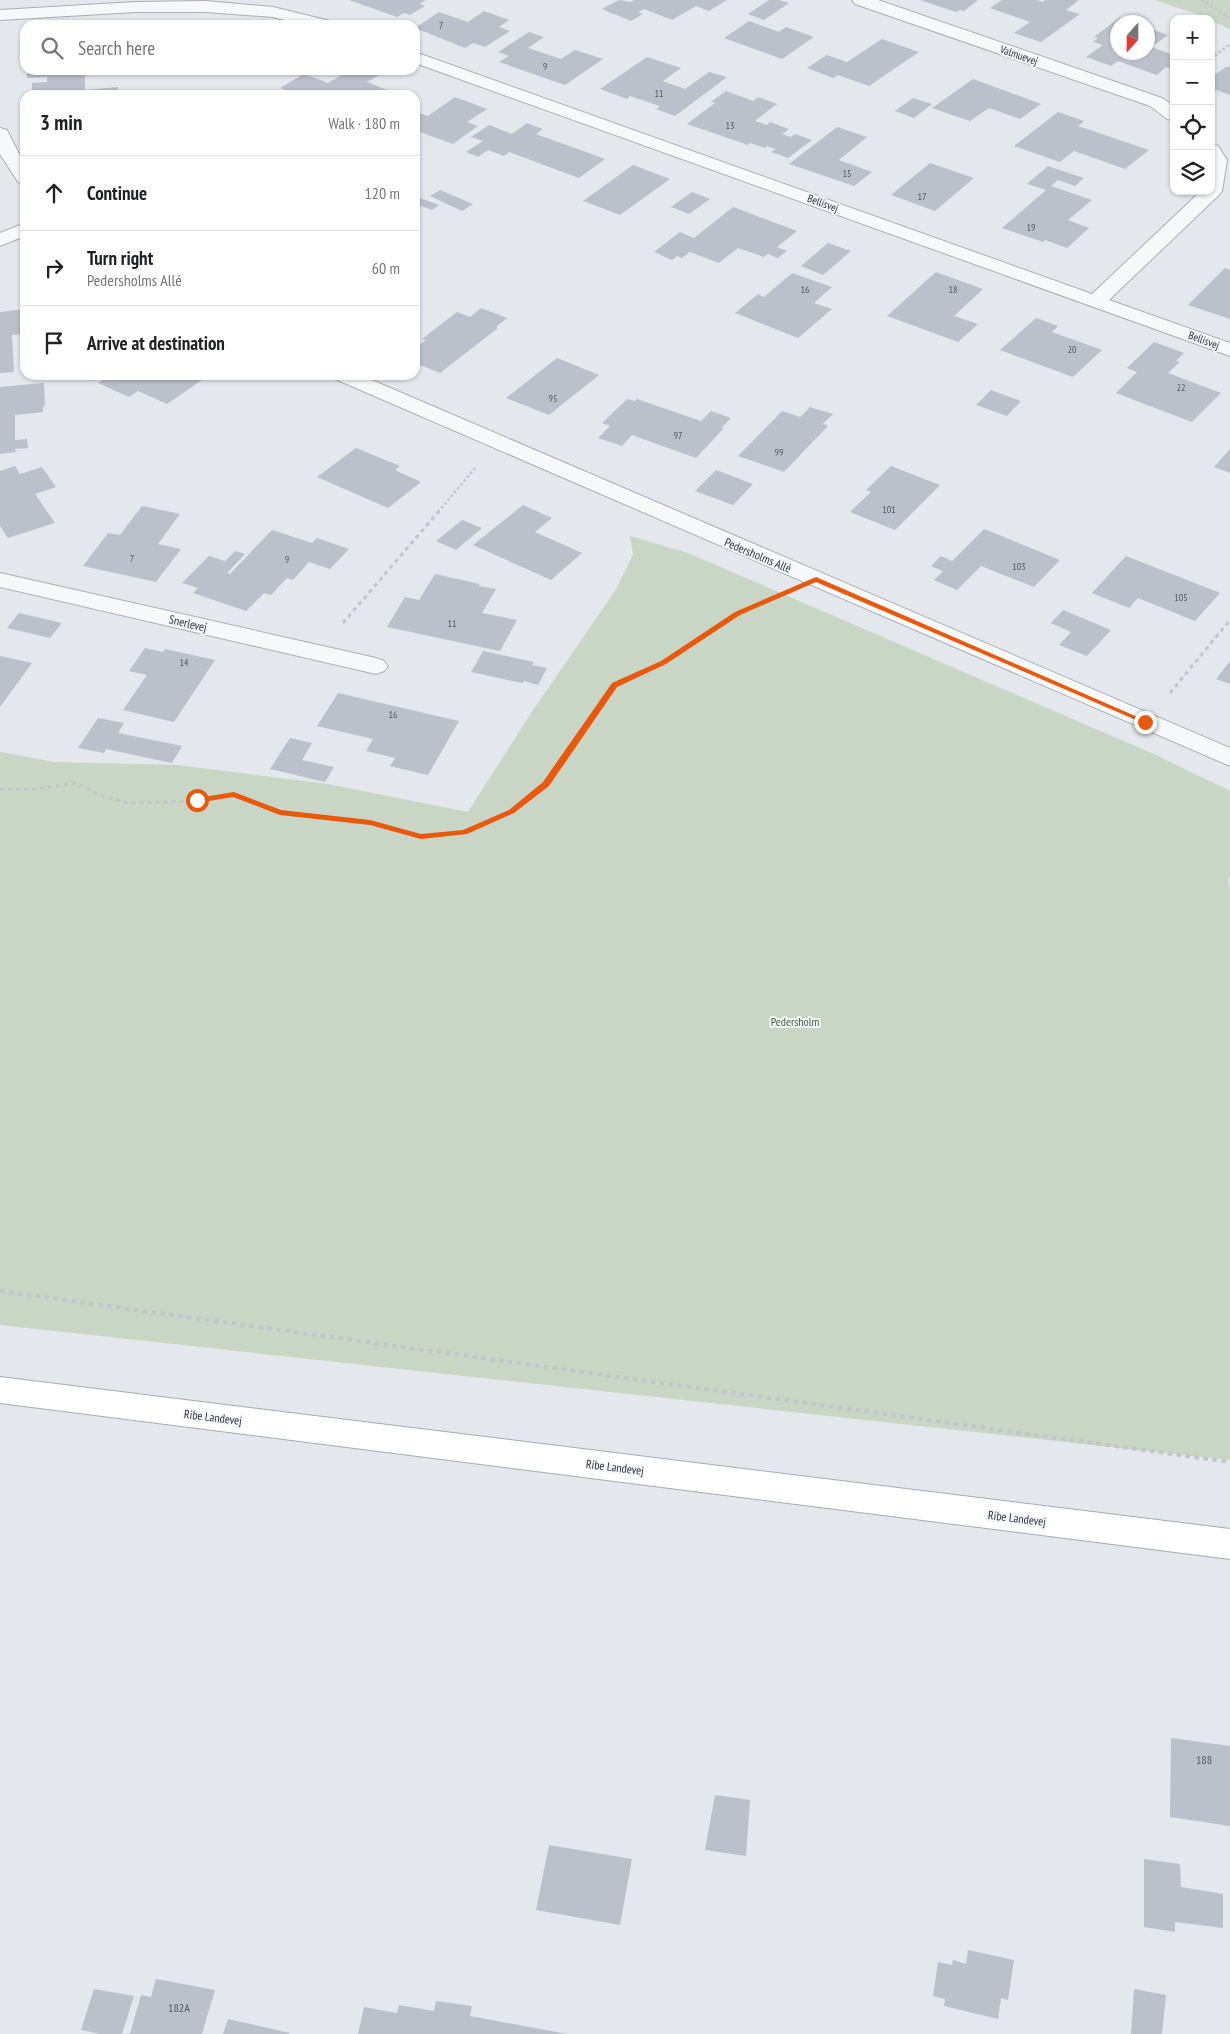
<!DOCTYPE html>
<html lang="en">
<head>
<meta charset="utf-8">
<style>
  body { margin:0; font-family:"PT Sans Narrow",sans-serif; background:#f6f6f6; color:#202124 }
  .controls { position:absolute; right:15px; top:15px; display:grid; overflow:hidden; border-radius:10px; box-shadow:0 1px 4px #0004 }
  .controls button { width:45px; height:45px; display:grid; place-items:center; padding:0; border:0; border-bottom:1px solid #e0e0e0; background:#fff; color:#202124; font:25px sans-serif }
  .compass { position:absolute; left:1110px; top:15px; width:45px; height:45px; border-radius:50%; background:#fff; box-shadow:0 1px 4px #0004; rotate:201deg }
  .stop { position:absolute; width:15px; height:15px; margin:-11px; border:4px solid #ea580c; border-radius:50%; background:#fff }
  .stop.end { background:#ea580c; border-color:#fff; box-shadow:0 1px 5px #0008 }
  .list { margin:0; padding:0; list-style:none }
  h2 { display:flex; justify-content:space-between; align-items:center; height:65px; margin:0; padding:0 20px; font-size:21px }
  h2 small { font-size:16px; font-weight:400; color:#757577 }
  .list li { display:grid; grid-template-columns:32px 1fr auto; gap:15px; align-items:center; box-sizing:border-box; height:75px; padding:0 20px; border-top:1px solid #e0e0e0 }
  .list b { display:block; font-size:19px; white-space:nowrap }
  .list p { margin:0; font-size:16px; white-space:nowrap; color:#757577 }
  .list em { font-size:16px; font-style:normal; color:#757577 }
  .icon { flex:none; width:28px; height:28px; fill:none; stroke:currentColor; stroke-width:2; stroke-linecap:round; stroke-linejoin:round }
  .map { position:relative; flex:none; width:1230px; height:2034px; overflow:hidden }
  .search { position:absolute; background:#fff; box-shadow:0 1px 4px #0004; left:20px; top:20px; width:400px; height:55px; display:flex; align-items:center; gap:12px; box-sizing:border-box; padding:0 18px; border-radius:15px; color:#757577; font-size:19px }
  .panel { position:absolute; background:#fff; box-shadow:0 1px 4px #0004; left:20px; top:90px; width:400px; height:290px; border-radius:15px }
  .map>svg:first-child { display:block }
  .green { fill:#c9d6c5 }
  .building { fill:#bbc0ca }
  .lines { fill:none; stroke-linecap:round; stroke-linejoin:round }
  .minor-casing { stroke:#a9aeb7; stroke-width:2 }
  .major-casing { stroke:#a3abb8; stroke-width:2 }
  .path-far2 { stroke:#c2c5cb; stroke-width:2.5; stroke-dasharray:2.5 2.5; stroke-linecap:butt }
  .path-far1 { stroke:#c2c5cb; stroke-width:3; stroke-dasharray:4 4; stroke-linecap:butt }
  .path { stroke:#c2c5cb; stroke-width:4; stroke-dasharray:4.5 4.5; stroke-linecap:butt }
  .minor { fill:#f7f8fa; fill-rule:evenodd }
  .major { fill:#fff; fill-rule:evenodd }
  .route { fill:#ea580c }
  .labels { text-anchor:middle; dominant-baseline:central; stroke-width:4; stroke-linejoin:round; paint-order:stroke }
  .number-label { font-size:10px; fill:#4f5766 }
  .far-street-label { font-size:11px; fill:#2b3445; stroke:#f4f6f9 }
  .street-label { font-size:12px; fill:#2b3445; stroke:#f4f6f9 }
  .park-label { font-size:12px; fill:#3f6138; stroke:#f4f6f9 }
  .near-number-label { font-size:12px; fill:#4f5766 }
</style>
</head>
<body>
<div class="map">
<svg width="1230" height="2034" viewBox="0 0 1230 2034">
  <rect width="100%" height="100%" fill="#e4e7ec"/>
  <path class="green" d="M1155,0H1230V29L1211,21V19Z
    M630,536L688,553L1156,755L1230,791V877L1228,880L1230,890V1460L0,1325V752L55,762L178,765L328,784L468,812L531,713L615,591L633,555Z"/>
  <path class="building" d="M349,0H426L419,4L425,6L410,15L404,13L397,17Z
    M619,0L631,2L634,0H727L709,11L696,6L672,20L644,9L638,12L643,14L631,21L602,9Z
    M769,0H779L789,3L764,20L748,14Z
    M920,0H978L964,11L960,10L956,12Z
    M1002,0H1037L1043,2L1045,0H1079L1066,10L1080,14L1041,42L1014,33L1030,22L990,8Z
    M484,11L509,20L499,27L510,31L485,47L473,43L465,48L415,28L439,12L468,22Z
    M1119,18L1131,22H1118V52H1148V28L1168,35L1151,47L1174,55V70L1166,67L1157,75L1118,61L1111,66L1086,57L1103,45L1093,42L1098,38L1094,37Z
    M749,21L779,32L786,27L814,37L782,59L724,38Z
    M529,32L544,37L528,48L561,59L575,50L603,59L565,85L499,62L509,56L498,52Z
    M882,39L919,52L869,86L838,75L833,78L807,68L827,55L847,62Z
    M647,57L681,68L663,81L685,89L709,72L727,77L675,116L656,109L660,106L630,96L627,99L600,89Z
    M1226,67H1230V95L1211,88V77Z
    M27,70H85V90L118,87V95H64V93L32,95V83L47,82V77L27,78Z
    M350,70H370L381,74L367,82L400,95H327L317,91L310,95H297L280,88L304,74L328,83Z
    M973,79L1041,104L1020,119L989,108L970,121L932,108Z
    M726,91L753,101L758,97L777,104L755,121L767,125L770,122L789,129L782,134L791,137L795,134L812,140L788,158L771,152L776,149L767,146L765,148L750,143L748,145L687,124L715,103L711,102Z
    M455,97L487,109L467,122L478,126L453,144L415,130V112L428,116Z
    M913,98L932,104L914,118L895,111Z
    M1058,112L1084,121L1078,126L1149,150L1125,169L1074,151L1060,162L1014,146Z
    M527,123L543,129L536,134L605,159L579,178L509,152L504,156L488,150L478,157L466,152L483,141L471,137L489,125L512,134Z
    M837,127L867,137L839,160L872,172L854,186L789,164Z
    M930,163L974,178L935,211L891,195Z
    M633,165L670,179L620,215L583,201Z
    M1048,166L1084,178L1075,186L1058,180L1051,186L1092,200L1068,220L1089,228L1067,248L1045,240L1043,242L1002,228L1046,190L1027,184Z
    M440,190L473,204L462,211L430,196Z
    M692,192L710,199L689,214L671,207Z
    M420,198L439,205L432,210L415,204Z
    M733,207L797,231L777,247L787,251L778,258L768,254L764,257L738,248L719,263L690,252L682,258L677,256L672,260L654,252L680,232L694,238Z
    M828,243L851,251L823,275L801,266Z
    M1225,268L1230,270V319L1188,305Z
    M936,272L983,289L954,316L978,324L958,342L887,316Z
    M792,273L832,287L814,303L832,309L798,338L735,313L758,294L764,297Z
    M481,308L507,318L496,327L498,328L440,373L415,363V349L426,340L422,339L457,312L470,317Z
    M25,309V334L12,335L14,372L0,373V312Z
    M1036,318L1058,326L1052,332L1102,350L1073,377L1000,350Z
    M1154,342L1184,353L1176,361L1180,362L1168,373L1221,393L1192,422L1116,393L1137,372L1127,368Z
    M557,358L599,375L549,415L506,398Z
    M79,375H99L91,381Z
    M101,375H190L202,380L167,404L138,391L129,397L98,383L107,377Z
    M44,383L45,406H43V412L15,415V440L27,439L28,448L15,449L16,452L0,454V387Z
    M991,390L1021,401L1007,416L976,405Z
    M627,399L635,401L637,399L701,421L711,411L731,418L721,428H724L696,458L632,435L622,446L598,438L610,426L602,423Z
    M810,407L833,414L823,424L828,426L784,472L738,456L782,411L800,417Z
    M356,448L400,466L395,470L421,482L388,508L317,477Z
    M1230,449V473L1214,467Z
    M15,466L20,474L42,467L56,487L35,494L55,523L8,538L0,526V471Z
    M891,466L940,485L895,530L850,512L871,492L866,490Z
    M716,470L753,484L733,505L695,491Z
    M523,505L552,518L535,532L582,553L551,580L473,545Z
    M142,506L180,514L158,544L181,549L156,582L83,566L108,533L120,535Z
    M462,520L482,528L456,550L436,541Z
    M984,529L1060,560L1034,587L981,566L957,590L934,580L943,571L931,566L941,556L952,561Z
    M272,530L312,543L317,538L349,549L330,569L309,562L293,580L287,578L271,595L264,593L246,611L193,593L198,588L182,583L209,556L225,561L235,551L245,554L227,573L230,574Z
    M1126,556L1220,593L1195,621L1138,598L1129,608L1092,593Z
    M435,574L480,584L478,586L496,589L482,613L517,620L500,651L387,627L405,597L419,600Z
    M1063,610L1111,630L1087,656L1059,645L1071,632L1051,623Z
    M19,613L62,623L50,638L7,628Z
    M145,648L163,652L165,649L215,660L174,722L123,710L147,675L129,671Z
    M483,651L534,662L532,665L547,668L538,685L524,681L522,683L471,672Z
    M0,656L32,663L0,707Z
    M1230,661V684L1216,679Z
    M338,693L459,721L428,775L390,766L395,758L366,751L373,739L317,726Z
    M98,718L124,723L118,733L182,746L172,763L106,749L104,753L78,748Z
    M290,738L312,743L302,760L334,767L325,782L270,769Z
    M1171,1738L1230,1746V1826L1170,1817Z
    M715,1795L750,1800L746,1856L705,1850Z
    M549,1845L632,1859L620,1925L536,1910Z
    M1144,1859L1180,1864L1181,1887L1223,1894V1928L1175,1922V1932L1144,1927Z
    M968,1950L1014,1960L1008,2000L1001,1998L998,2019L944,2006L945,1999L933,1996L938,1962L952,1965L953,1960L966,1964Z
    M156,1979L215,1990L202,2034H130L141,1995L151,1997Z
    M94,1989L134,1996L122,2034H100L81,2030Z
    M1134,1989L1166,1995L1162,2034H1131Z
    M436,2001L472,2006L470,2016L567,2034H358L364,2007L397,2013L399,2005L434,2011Z
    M228,2019L290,2033L289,2034H223Z"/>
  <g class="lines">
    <g class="minor-casing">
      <path id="minor" d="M852,0H878L1162,98L1174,106V120L1167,119L1150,106L855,4Z
        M205,1L273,7L330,21L333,25H303L273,17L205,12H136L0,20V10L136,2Z
        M415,52L1092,294L1201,191H1211V144L1218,146L1227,160L1222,191L1219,195L1109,300L1230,343V356L415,63Z
        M0,128L7,130L9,134L25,165V184L18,182L0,154Z
        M25,223V236L0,246V233Z
        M331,375H360L1230,748V766L335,379Z
        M0,573L376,658L384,661L388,666L384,671L376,674L0,587Z"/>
    </g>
    <g class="major-casing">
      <path id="major" d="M0,1377L1230,1529V1559L0,1403Z"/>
    </g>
    <path class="path-far2" d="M1202,0L1230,18
      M1211,59L1230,44
      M438,512L475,468"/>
    <path class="path-far1" d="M343,623L439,511
      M1170,693L1230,620
      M0,789H35L76,783L102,796L128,803L197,801L234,794L280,812L370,823L421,837L464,833L512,812L546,784L615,685L664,663L737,614L772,599"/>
    <path class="path" d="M0,1291L1230,1462"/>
    <use href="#minor" class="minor"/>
    <use href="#major" class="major"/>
  </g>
  <path class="route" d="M816,577L1149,722L1143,723L816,582L740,615L666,664L617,687L549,786L514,813L467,834L421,839L370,825L280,815L233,797L197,803L193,800L197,798L234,792L281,810L370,820L421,834L463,830L509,810L543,782L612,683L661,661L735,612Z"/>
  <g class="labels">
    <g class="number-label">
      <text x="441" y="25">7</text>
      <text x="545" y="66">9</text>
      <text x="659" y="93">11</text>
      <text x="730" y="125">13</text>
      <text x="847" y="173">15</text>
      <text x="922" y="196">17</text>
      <text x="1031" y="227">19</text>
      <text x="805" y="289">16</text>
      <text x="953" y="289">18</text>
      <text x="1072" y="349">20</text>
      <text x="1181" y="387">22</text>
      <text x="553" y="398">95</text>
      <text x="678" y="435">97</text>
      <text x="779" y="452">99</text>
      <text x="889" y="509">101</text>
      <text x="132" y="558">7</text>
      <text x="287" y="559">9</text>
      <text x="1019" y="566">103</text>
      <text x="1181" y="597">105</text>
      <text x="452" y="623">11</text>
      <text x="184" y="662">14</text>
      <text x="393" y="714">16</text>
    </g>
    <g class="far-street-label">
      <text transform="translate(1019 55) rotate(19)">Valmuevej</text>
      <text transform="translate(823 203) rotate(20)">Bellisvej</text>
      <text transform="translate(1204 340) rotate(20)">Bellisvej</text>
    </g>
    <g class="street-label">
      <text transform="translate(758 555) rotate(23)">Pedersholms Allé</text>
      <text transform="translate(188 623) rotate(13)">Snerlevej</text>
      <text transform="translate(213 1417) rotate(7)">Ribe Landevej</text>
      <text transform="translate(615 1467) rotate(7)">Ribe Landevej</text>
      <text transform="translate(1017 1518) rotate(7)">Ribe Landevej</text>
    </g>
    <g class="park-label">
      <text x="795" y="1021">Pedersholm</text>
    </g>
    <g class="near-number-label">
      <text x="1204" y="1759">188</text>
      <text x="179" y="2007">182A</text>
    </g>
  </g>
</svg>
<div class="controls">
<button>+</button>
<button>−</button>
<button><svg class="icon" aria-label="locate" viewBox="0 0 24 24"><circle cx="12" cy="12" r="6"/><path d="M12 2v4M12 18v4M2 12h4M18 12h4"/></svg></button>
<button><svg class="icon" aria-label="layers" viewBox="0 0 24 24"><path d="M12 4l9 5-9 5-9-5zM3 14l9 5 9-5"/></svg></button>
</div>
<svg class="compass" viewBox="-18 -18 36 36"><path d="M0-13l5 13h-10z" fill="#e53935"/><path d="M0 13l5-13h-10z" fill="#757577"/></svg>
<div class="stop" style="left:197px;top:800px"></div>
<div class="stop end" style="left:1145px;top:722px"></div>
<div class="search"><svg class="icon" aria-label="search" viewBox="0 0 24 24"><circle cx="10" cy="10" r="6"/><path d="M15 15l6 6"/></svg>Search here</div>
<section class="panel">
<h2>3 min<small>Walk · 180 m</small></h2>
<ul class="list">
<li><svg class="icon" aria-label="ahead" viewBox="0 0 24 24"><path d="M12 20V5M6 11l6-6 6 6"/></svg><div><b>Continue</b></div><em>120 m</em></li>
<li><svg class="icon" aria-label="right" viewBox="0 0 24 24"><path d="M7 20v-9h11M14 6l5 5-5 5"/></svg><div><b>Turn right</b><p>Pedersholms Allé</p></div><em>60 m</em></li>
<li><svg class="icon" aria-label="arrive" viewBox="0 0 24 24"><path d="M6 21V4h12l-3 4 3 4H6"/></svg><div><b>Arrive at destination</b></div></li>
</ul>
</section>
</div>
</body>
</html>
